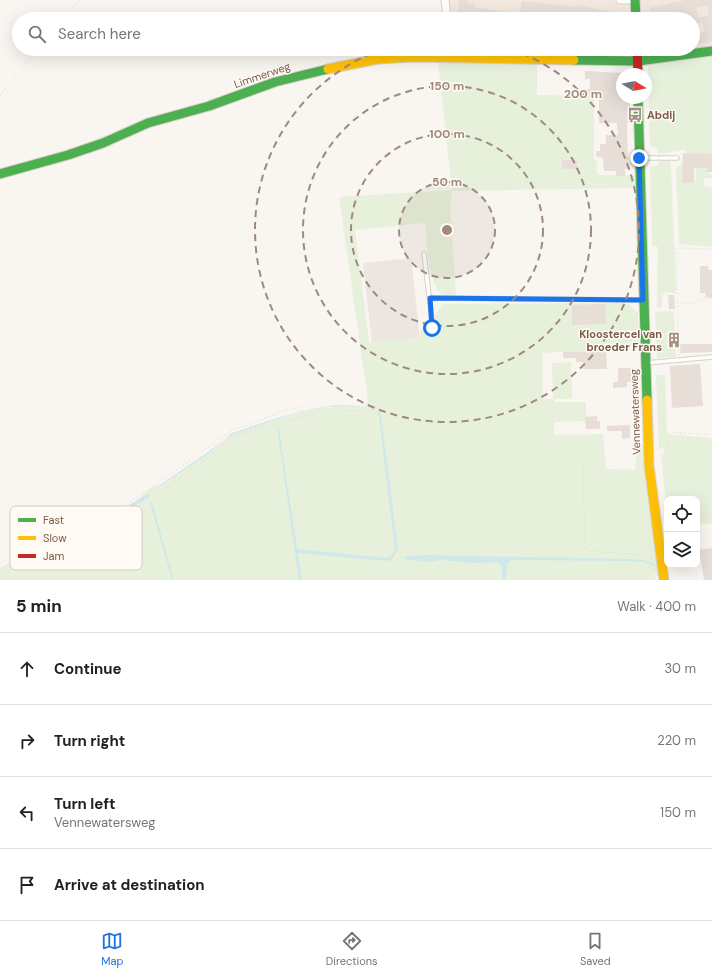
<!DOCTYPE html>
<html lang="en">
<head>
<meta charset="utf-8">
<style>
  body { margin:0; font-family:"DM Sans",sans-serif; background:#f2f2f2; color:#202124 }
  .controls { position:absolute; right:12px; bottom:12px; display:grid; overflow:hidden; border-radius:8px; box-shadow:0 4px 16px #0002 }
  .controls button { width:36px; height:36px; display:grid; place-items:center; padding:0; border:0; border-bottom:1px solid #e0e0e0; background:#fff; color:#202124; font:20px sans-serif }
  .compass { position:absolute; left:616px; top:68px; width:36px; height:36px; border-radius:50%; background:#fff; box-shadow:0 4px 16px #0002; rotate:100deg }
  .stop { position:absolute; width:12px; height:12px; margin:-9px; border:3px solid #1a73e8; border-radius:50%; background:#fff }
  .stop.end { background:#1a73e8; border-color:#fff; box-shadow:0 1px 4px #0008 }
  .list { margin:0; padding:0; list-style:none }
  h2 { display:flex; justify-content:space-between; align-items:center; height:52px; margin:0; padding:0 16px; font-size:17px }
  h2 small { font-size:13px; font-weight:400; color:#757577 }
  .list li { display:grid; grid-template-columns:26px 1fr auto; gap:12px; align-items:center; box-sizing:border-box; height:72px; padding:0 16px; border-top:1px solid #e0e0e0 }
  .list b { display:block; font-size:15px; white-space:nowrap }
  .list p { margin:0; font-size:13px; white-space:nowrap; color:#757577 }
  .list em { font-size:13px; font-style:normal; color:#757577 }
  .icon { flex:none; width:22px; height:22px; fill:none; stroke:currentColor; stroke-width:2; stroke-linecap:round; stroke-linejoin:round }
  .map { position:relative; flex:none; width:712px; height:580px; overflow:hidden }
  .search { position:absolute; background:#fff; box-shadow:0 4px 16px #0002; left:12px; right:12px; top:12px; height:44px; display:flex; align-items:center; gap:10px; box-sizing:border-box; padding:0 14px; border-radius:22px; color:#757577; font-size:15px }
  .sheet { height:340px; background:#fff }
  nav { display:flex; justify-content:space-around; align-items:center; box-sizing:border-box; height:56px; border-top:1px solid #e0e0e0; background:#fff; font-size:11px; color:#757577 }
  nav a { display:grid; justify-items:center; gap:2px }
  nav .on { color:#1a73e8 }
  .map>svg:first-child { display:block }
  .residential { fill:#f2e8de }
  .industrial { fill:#ede5e0 }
  .green { fill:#e7f0db }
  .water { fill:#d0e8ea }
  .building { fill:#e6ded7; fill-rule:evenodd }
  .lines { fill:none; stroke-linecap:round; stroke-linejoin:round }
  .lane-casing { stroke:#d7d1cb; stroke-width:5.5 }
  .street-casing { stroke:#d7d1cb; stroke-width:9 }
  .fast-casing { stroke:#d9d2cb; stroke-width:11 }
  .slow-casing { stroke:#d9d2cb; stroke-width:11 }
  .jam-casing { stroke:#d9d2cb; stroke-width:11 }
  .path { stroke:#dcd5d0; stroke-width:1; stroke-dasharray:1 3; stroke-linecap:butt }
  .lane { stroke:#fefefd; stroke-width:3.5 }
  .street { stroke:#fefefd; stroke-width:7 }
  .fast { stroke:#4caf50; stroke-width:9 }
  .slow { stroke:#ffc107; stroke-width:9 }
  .jam { stroke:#c62828; stroke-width:9 }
  .route { stroke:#1a73e8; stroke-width:5 }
  .ring { fill:none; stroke:#9f8a7d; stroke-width:2; stroke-dasharray:7 5 }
  .labels { text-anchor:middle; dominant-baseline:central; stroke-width:3; stroke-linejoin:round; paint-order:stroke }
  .street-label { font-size:11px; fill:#7a5c4d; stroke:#fffaf3 }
  .poi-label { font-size:11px; font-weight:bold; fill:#7a5c4d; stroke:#fffaf3; text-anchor:start }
  .key { fill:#fffaf3; stroke:#d7cbc1; stroke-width:1 }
  .key-label { font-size:11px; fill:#7a5c4d }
  .centre { fill:#9f8a7d; stroke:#fffaf3; stroke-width:2 }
  .ring-label { font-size:12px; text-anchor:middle; font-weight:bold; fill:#9f8a7d; stroke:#fffaf3; stroke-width:3; stroke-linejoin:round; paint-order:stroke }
</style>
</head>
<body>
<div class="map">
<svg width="712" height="580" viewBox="0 0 712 580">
  <rect width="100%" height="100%" fill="#f9f5f0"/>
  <path class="residential" d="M441,0H712V51L642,58L460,54L457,49H693V19H443Z"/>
  <path class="industrial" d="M411,258L420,339L372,344L363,263Z"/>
  <path class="green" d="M712,53V155L687,154L685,150H682L659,154L656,148L650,146L648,62Z
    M438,61L537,62V95L594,96V160L597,161V175H636V188L452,191L450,207L456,296C453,296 449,297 447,296C427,293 427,239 425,223L355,230L369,342L421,337L420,329L432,326L437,312L444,304L618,303L628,304L638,313L639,348L542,353L543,399H553L552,363L571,362L572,399H554V402H586V421L554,422V435L603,434L606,469L635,470L637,445L644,446L650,514L659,557L656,558L657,563L660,564L662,580L654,573L656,580H0V568L36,549L89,532L150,497L149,493L135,503L144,493L156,485L159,488L207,455L230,435L301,411L322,408L365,406L368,400L339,197L452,190Z
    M663,160L670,161L671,166L676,293L666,292L662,295V307L657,308L658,247L652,246L650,167L657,166L660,161Z
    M683,164L682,182L695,183L696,168H709V174H712V178H704L703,186L712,188V247L679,244L676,171L677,167Z
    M674,311L676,357L657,358L655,312Z
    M656,375H665L667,434L712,438V524L697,523V499H667V513L661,454H664V448H659Z"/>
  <path class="water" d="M337,405L366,406L328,407L301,411L234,434L225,438L207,455L158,488L157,487L208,452L230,434C265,422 299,409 337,405Z
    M380,408L398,549L392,559L388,561L298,553L302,580H299L277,428H279L297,549L388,558L393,554L395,550L378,409Z
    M149,493L150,497L94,529L89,532L88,530Z
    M152,502L174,580H172L150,503Z
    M427,555L629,559L644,560L655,564L653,566L645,562L628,561L512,560L507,564L506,580H502V568L498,562L476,563L440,560L429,562L404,559L406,556Z"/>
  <path class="building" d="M459,0H468L467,3L475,4L474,7L520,14L522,1L576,7V5L622,14V19H549L550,16L540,15L539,19H478L467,17V19H458Z
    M686,0H712V42L693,45V34L704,32L703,22L693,24V19H667L666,17L652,19L650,8ZM707,6L709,15L698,18L696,8Z
    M585,71L622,73V98H630V116H632L631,123H627L628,169H625V176H616V171H604L603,158L596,156V151H600V144H606V135H618L617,123H599V95L585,94V89H590V79H585Z
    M683,153L712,154V172H706L707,168H694V183H682Z
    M562,160H577V169H562Z
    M700,266H708L709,270H712V298L705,297L706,293H700Z
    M668,295H674L675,309H669Z
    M605,304L606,324L572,325V305Z
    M680,344H712V352L680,353Z
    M606,351L607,369H583V362H576V358H563V352Z
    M700,364L703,406L672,408L670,366Z
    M618,368H632L633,382H627V387L613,388V382H618Z
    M597,416V421H600V429H586L585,417Z
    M630,425V438L622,439V431H607V426Z
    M712,548V580H704L699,550Z"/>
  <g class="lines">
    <g class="lane-casing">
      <path id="lane" d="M512,57L513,49
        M566,58L568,49
        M640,158H657
        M660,158H677
        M424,254L433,327
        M430,298L642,300
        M646,363L712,357"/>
    </g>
    <g class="street-casing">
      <path id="street" d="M445,0L447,19
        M620,0H636
        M450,49V57"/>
    </g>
    <g class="fast-casing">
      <path id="fast" d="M635,0L636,19
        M574,60L638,61L712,51
        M638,98L647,400
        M0,174L68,155L103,143L148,123L209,106L275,82L328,69"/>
    </g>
    <g class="slow-casing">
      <path id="slow" d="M328,69L378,59L413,57L574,60
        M647,400L649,465L664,580"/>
    </g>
    <g class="jam-casing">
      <path id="jam" d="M637,49L638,74"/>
    </g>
    <path class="path" d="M63,19L79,0
      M0,95L38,49
      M677,302L676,248L712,249
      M661,332L678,331
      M679,355L677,303H693L703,298L712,299
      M668,445L669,432L712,435
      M656,448H662
      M583,467L585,548L590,551L644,555L652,560
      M151,489L155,492L161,491L208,458L230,437L326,410L370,411L375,406L383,405
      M0,563L15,557L43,543L81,531L122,507L183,466L231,430L249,425L282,411L303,406"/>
    <use href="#lane" class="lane"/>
    <use href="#street" class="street"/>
    <use href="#fast" class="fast"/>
    <use href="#slow" class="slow"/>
    <use href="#jam" class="jam"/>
  </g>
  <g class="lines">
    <path class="route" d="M432,328L430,298L643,300L639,158"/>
  </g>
  <circle cx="447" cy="230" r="48" fill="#9f8a7d" fill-opacity=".12"/>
  <g class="ring">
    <circle cx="447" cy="230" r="48"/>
    <circle cx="447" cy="230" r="96"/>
    <circle cx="447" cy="230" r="144"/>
    <path d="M511 49A192 192 0 1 1 383 49"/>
  </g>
  <defs>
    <g id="bus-bare" transform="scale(1.2)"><path d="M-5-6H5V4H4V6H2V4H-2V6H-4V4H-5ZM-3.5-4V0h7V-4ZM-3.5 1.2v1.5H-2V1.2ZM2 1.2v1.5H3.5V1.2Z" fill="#a69286" stroke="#fffaf3" stroke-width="2.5" paint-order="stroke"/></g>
    <g id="building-bare" transform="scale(1.2)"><path d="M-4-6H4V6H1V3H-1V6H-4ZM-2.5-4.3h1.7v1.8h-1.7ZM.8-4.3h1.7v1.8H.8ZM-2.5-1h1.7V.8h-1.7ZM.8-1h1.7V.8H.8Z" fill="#a69286" stroke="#fffaf3" stroke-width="2.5" paint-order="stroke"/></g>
  </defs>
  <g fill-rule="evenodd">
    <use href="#bus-bare" x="635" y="115"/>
    <use href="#building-bare" x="674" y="340"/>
  </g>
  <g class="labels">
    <g class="street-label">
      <text transform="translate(262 75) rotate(-19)">Limmerweg</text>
      <text transform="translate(635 412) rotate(-92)">Vennewatersweg</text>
    </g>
    <g class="poi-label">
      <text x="647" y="115">Abdij</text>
      <text x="662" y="334" text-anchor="end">Kloostercel van<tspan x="662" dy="13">broeder Frans</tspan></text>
    </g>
  </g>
  <rect x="10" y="506" width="132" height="64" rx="6" class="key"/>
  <rect x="18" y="518" width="18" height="4" fill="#4caf50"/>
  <rect x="18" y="536" width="18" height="4" fill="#ffc107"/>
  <rect x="18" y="554" width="18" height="4" fill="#c62828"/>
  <g class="key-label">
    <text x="43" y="524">Fast</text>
    <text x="43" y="542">Slow</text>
    <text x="43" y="560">Jam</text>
  </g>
  <circle cx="447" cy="230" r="6" class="centre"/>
  <g class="ring-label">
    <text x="447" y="90">150 m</text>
    <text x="583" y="98">200 m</text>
    <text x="447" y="138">100 m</text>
    <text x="447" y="186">50 m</text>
  </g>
</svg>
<div class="controls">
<button><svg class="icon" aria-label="locate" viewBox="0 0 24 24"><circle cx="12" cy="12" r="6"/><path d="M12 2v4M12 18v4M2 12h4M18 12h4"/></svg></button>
<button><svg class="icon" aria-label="layers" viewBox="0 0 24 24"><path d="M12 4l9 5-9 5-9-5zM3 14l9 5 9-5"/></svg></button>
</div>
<svg class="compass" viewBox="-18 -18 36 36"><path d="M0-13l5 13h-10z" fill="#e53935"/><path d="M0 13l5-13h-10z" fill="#757577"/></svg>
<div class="stop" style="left:432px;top:328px"></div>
<div class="stop end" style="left:639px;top:158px"></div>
<div class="search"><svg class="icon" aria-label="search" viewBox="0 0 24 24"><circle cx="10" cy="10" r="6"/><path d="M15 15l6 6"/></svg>Search here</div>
</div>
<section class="sheet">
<h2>5 min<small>Walk · 400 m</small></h2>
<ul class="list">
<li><svg class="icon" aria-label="ahead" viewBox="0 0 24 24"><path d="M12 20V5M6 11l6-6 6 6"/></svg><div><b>Continue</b></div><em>30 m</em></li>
<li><svg class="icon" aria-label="right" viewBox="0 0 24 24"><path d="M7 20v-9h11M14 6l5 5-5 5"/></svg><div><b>Turn right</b></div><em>220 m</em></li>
<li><svg class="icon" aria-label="left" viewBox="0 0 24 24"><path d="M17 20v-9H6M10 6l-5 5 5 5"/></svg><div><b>Turn left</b><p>Vennewatersweg</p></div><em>150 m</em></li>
<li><svg class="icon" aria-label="arrive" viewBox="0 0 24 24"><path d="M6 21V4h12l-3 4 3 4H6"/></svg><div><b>Arrive at destination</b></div></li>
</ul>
</section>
<nav>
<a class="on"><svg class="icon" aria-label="map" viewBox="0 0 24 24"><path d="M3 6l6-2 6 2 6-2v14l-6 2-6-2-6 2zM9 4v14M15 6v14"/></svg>Map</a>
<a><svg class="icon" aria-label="directions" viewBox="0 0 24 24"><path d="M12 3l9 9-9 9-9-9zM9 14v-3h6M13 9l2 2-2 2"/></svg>Directions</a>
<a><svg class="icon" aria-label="saved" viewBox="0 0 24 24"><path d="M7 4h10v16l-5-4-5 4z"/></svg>Saved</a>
</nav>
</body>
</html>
